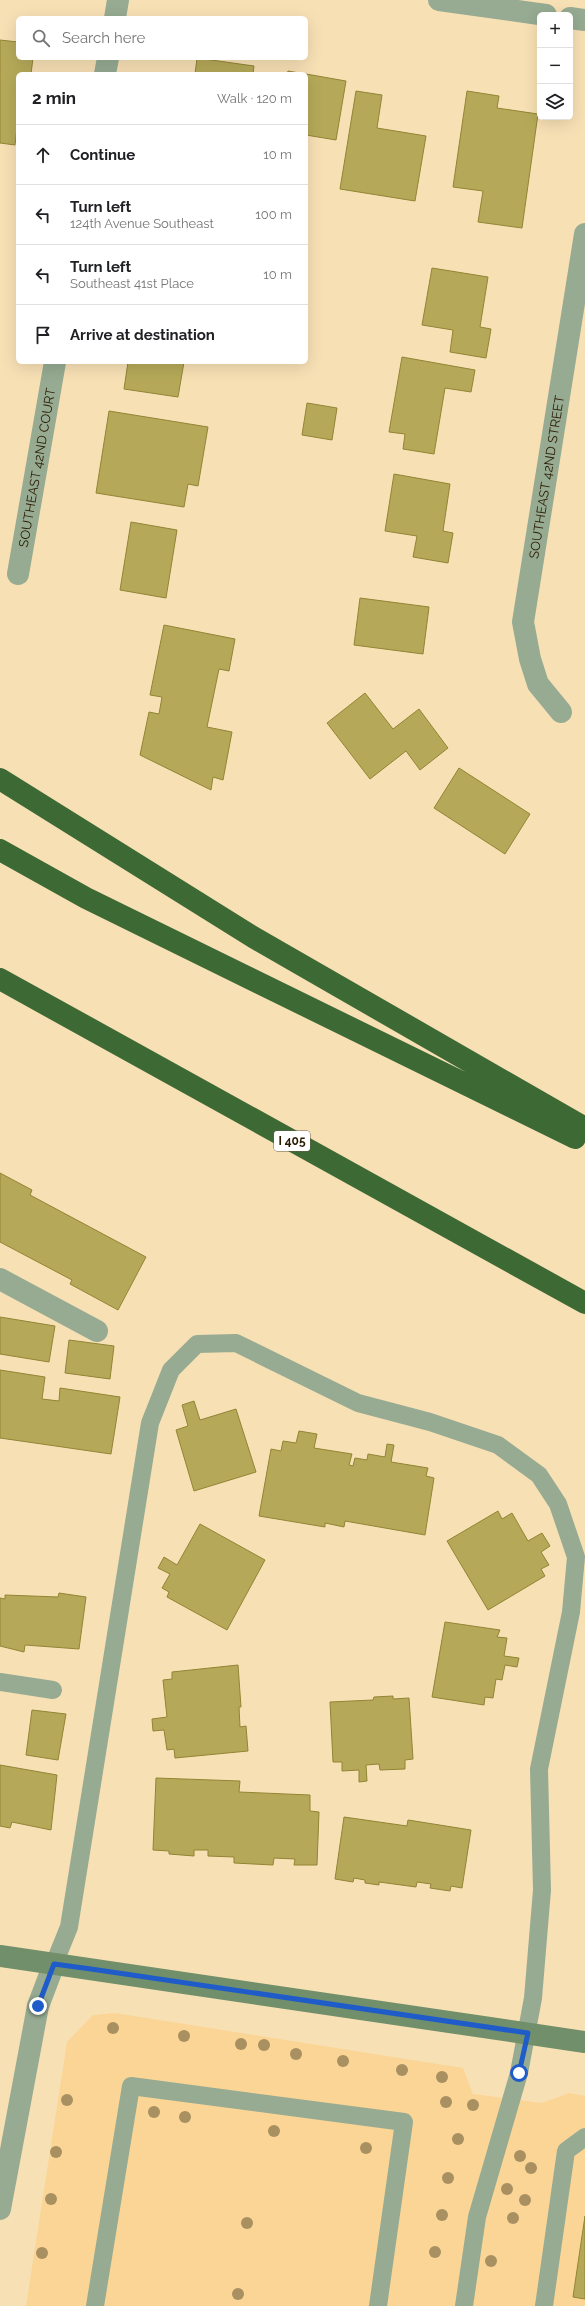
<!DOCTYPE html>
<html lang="en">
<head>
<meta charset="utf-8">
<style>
  body { margin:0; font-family:Raleway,sans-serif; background:#f2f2f2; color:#202124 }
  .controls { position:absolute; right:12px; top:12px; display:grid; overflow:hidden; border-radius:6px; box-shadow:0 4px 16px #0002 }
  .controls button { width:36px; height:36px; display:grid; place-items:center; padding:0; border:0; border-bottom:1px solid #e0e0e0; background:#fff; color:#202124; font:20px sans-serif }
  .stop { position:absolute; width:12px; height:12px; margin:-9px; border:3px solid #1f5cc9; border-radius:50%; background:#fff }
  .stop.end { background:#1f5cc9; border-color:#fff; box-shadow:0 1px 4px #0008 }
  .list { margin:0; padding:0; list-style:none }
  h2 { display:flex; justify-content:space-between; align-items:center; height:52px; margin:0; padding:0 16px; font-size:17px }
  h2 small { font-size:13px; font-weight:400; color:#757577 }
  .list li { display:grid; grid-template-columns:26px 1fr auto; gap:12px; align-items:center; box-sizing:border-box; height:60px; padding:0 16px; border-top:1px solid #e0e0e0 }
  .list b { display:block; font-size:15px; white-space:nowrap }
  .list p { margin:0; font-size:13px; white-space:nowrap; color:#757577 }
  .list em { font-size:13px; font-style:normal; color:#757577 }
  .icon { flex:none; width:22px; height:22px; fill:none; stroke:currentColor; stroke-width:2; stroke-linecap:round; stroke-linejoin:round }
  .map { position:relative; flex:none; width:585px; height:2306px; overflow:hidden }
  .search { position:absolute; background:#fff; box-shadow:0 4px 16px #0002; left:16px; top:16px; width:292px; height:44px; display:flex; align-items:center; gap:10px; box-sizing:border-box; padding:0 14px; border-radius:6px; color:#757577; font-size:15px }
  .panel { position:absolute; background:#fff; box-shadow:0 4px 16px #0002; left:16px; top:72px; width:292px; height:292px; border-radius:6px }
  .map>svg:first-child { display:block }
  .built { fill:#fad596 }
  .building { fill:#b5a959; stroke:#918534 }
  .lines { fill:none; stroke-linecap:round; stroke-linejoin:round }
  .lane { stroke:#96ab92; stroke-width:18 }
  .street { stroke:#96ab92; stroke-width:22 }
  .secondary { stroke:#708f6a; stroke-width:22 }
  .highway { stroke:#3c6934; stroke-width:22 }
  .tree { fill:#a99061 }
  .route { stroke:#1f5cc9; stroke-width:5 }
  .labels { text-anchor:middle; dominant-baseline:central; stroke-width:4; stroke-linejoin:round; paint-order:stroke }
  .shield { fill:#fff; stroke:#695f4c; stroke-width:1 }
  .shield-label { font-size:12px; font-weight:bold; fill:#291a00 }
  .street-label { font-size:13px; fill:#291a00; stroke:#fff }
</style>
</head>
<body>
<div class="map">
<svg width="585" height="2306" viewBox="0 0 585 2306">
  <rect width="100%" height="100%" fill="#f8e0b5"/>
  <path class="built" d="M115,2013L463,2068L473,2094L542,2103L569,2093L585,2096V2306H26L67,2042L93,2015Z"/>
  <path class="building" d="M0,40L18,42V58H33L31,74H18V119L15,145L0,143Z
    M197,58L254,66L253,74H195Z
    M288,71L305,74H287Z
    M306,74L346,81L336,140L306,135Z
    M356,91L382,95L377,128L426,136L415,201L340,189Z
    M467,91L499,96L497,108L538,114L522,228L478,222L483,191L453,187Z
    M432,268L488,277L480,327L491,329L486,358L450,352L453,330L422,325Z
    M402,357L475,370L471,392L445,388L434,454L403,449L405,434L389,432Z
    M128,362H184L178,397L124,389Z
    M307,403L337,408L332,440L302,435Z
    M109,411L208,427L198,486L188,484L184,507L96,493Z
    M394,474L450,484L443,531L453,533L448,563L413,557L417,536L385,531Z
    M131,522L177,530L166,598L120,590Z
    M360,598L429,607L423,654L354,645Z
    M164,625L235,639L229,671L219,669L207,727L232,732L223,780L213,777L211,790L140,755L149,712L159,714L162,697L150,695Z
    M365,693L393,729L419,709L448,748L420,770L406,751L370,779L327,723Z
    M459,768L530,814L505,854L434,808Z
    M0,1173L32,1190L30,1195L146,1257L118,1310L70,1284L72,1280L0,1242Z
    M0,1317L55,1326L49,1362L0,1354Z
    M69,1340L114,1346L110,1379L65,1373Z
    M0,1370L45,1377L42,1399L59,1401L60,1388L120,1397L111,1454L0,1438Z
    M194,1401L200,1420L236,1409L256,1472L194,1491L176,1430L188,1426L182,1405Z
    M299,1431L317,1434L314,1448L352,1454L349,1465L353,1466L355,1458L367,1460L368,1454L385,1457L387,1444L394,1445L391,1462L428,1468L426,1476L434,1478L425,1535L345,1521L344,1527L325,1523V1527L259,1516L271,1449L281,1451L283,1441L296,1443Z
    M498,1511L502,1519L512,1513L528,1541L542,1533L550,1546L541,1552L549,1565L541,1569L545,1576L488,1610L447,1541Z
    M200,1524L265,1560L227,1630L167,1597L169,1592L162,1588L170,1574L158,1568L164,1557L177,1565Z
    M59,1593L86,1597L79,1649L25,1645L24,1652L0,1646V1598L5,1599V1595L58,1597Z
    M445,1622L500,1630L497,1637L507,1638L504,1656L519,1658L517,1667L505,1665L502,1680L496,1679L493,1698L485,1697L484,1705L432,1697Z
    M238,1665L241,1707H239L240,1727L246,1726L248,1751L175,1758L174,1749L167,1750L164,1730L153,1731L152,1719L167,1717L163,1680L172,1679V1672Z
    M393,1696V1699L409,1698L413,1759L405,1760V1769L380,1770L379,1764L366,1765L367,1781L359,1782V1770L342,1771V1762H333L330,1702L373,1700L374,1697Z
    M32,1710L66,1714L58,1760L26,1755Z
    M0,1765L57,1775L51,1830L12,1822L10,1828L0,1826Z
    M156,1778L240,1781L239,1792L310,1795V1811L319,1812L317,1865H294L295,1859L274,1858L273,1865L234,1863V1857L208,1856V1850H194V1856L169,1854V1851L153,1850Z
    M344,1817L407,1826L408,1820L471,1830L462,1888L451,1886L450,1891L430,1888L431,1884L417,1882L416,1887L379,1882V1885L365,1883V1880L354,1878L353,1882L335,1879Z
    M585,2216V2299L573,2297Z"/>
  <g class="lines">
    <path class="lane" d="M0,1682L53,1690
      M54,1964L69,1927L150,1423L171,1370L197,1344L236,1343L358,1403L430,1422L498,1445L539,1475L558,1504L576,1557L571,1612L539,1769L542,1890L533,1998L519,2073L477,2217L464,2306
      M95,2306L131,2086L404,2122L378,2306
      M544,2306L566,2151L585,2137"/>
    <g class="street">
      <path d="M439,0L546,15"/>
      <path d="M115,18L118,0"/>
      <path d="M570,18L585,20"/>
      <path d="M105,74L108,58"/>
      <path id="s1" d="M18,574L55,362"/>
      <path id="s2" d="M561,712L538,684L530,659L523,622L585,234"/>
      <path d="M0,1279L97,1331"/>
      <path d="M0,2209L38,2006L54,1964"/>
    </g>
    <path class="secondary" d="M0,1956L585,2042"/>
    <path class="highway" d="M0,779L253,937L585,1128
      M0,850L86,898L575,1138
      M0,979L585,1303"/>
  </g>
  <g class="tree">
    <circle cx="113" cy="2028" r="6"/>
    <circle cx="184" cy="2036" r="6"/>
    <circle cx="241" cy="2044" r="6"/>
    <circle cx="264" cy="2045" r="6"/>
    <circle cx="296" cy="2054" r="6"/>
    <circle cx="343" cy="2061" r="6"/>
    <circle cx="402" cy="2070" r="6"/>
    <circle cx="442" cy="2077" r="6"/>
    <circle cx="67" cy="2100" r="6"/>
    <circle cx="446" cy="2102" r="6"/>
    <circle cx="473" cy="2105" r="6"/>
    <circle cx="154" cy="2112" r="6"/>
    <circle cx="185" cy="2117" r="6"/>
    <circle cx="274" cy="2131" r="6"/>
    <circle cx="458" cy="2139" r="6"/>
    <circle cx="366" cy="2148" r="6"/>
    <circle cx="56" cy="2152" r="6"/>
    <circle cx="520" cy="2156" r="6"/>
    <circle cx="531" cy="2168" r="6"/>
    <circle cx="448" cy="2178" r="6"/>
    <circle cx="507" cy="2189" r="6"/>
    <circle cx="51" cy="2199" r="6"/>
    <circle cx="525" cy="2200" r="6"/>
    <circle cx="442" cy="2215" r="6"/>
    <circle cx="513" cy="2218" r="6"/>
    <circle cx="247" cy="2223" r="6"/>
    <circle cx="435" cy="2252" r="6"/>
    <circle cx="42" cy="2253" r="6"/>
    <circle cx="491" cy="2261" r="6"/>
    <circle cx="238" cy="2294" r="6"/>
  </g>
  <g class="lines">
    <path class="route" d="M38,2006L54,1964L91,1969L528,2033L519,2073"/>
  </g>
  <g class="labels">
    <rect class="shield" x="274" y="1131" width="36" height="20" rx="3"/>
    <g class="shield-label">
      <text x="292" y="1141">I 405</text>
    </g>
    <g class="street-label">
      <text stroke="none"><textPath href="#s1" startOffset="108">SOUTHEAST 42ND COURT</textPath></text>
      <text stroke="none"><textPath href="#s2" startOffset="247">SOUTHEAST 42ND STREET</textPath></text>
    </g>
  </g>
</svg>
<div class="controls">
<button>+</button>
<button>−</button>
<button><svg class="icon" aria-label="layers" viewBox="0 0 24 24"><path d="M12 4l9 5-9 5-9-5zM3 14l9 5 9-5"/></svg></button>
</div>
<div class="stop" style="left:519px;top:2073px"></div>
<div class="stop end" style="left:38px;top:2006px"></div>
<div class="search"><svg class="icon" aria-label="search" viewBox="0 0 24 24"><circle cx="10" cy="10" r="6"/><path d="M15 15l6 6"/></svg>Search here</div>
<section class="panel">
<h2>2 min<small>Walk · 120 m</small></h2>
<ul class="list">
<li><svg class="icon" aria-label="ahead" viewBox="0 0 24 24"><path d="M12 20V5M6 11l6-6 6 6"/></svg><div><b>Continue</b></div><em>10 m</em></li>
<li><svg class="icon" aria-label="left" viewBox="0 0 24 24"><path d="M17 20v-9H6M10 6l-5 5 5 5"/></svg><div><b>Turn left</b><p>124th Avenue Southeast</p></div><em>100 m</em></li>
<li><svg class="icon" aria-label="left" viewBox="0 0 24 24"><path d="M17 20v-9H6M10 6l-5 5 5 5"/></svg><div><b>Turn left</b><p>Southeast 41st Place</p></div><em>10 m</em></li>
<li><svg class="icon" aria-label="arrive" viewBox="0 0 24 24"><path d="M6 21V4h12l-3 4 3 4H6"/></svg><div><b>Arrive at destination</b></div></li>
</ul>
</section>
</div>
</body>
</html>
